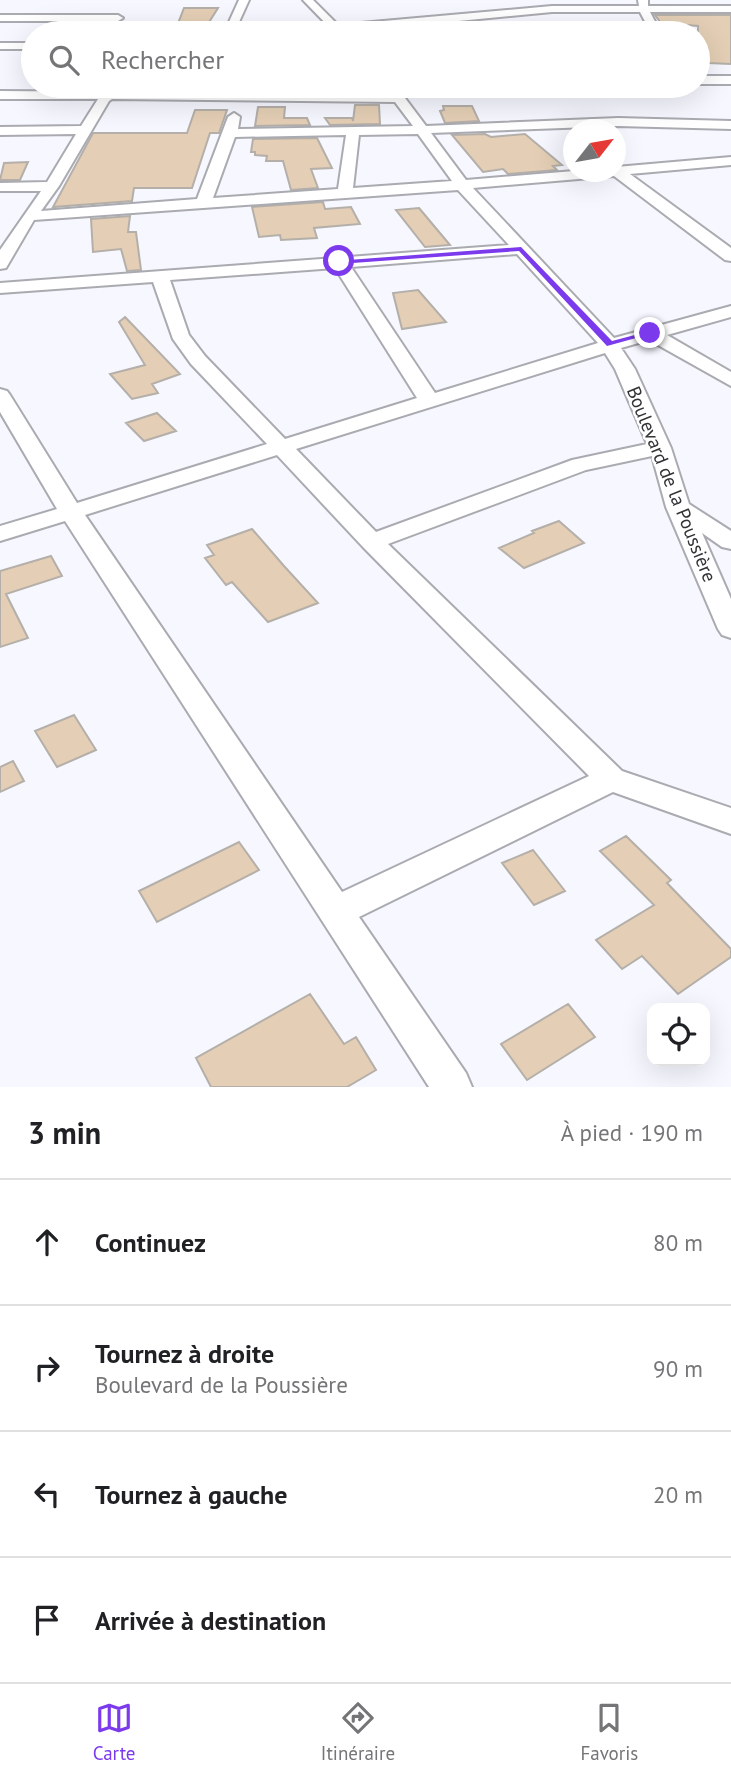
<!DOCTYPE html>
<html lang="fr">
<head>
<meta charset="utf-8">
<style>
  body { margin:0; font-family:"PT Sans",sans-serif; background:#f2f2f2; color:#202124 }
  .controls { position:absolute; right:21px; bottom:21px; display:grid; overflow:hidden; border-radius:14px; box-shadow:0 7px 28px #0002 }
  .controls button { width:63px; height:63px; display:grid; place-items:center; padding:0; border:0; border-bottom:2px solid #e0e0e0; background:#fff; color:#202124; font:35px sans-serif }
  .compass { position:absolute; left:563px; top:119px; width:63px; height:63px; border-radius:50%; background:#fff; box-shadow:0 7px 28px #0002; rotate:59deg }
  .stop { position:absolute; width:21px; height:21px; margin:-16px; border:5px solid #7c3aed; border-radius:50%; background:#fff }
  .stop.end { background:#7c3aed; border-color:#fff; box-shadow:0 2px 7px #0008 }
  .list { margin:0; padding:0; list-style:none }
  h2 { display:flex; justify-content:space-between; align-items:center; height:91px; margin:0; padding:0 28px; font-size:30px }
  h2 small { font-size:23px; font-weight:400; color:#757577 }
  .list li { display:grid; grid-template-columns:46px 1fr auto; gap:21px; align-items:center; box-sizing:border-box; height:126px; padding:0 28px; border-top:2px solid #e0e0e0 }
  .list b { display:block; font-size:26px; white-space:nowrap }
  .list p { margin:0; font-size:23px; white-space:nowrap; color:#757577 }
  .list em { font-size:23px; font-style:normal; color:#757577 }
  .icon { flex:none; width:38px; height:38px; fill:none; stroke:currentColor; stroke-width:2; stroke-linecap:round; stroke-linejoin:round }
  .map { position:relative; flex:none; width:731px; height:1087px; overflow:hidden }
  .search { position:absolute; background:#fff; box-shadow:0 7px 28px #0002; left:21px; right:21px; top:21px; height:77px; display:flex; align-items:center; gap:18px; box-sizing:border-box; padding:0 24px; border-radius:38px; color:#757577; font-size:26px }
  .sheet { height:595px; background:#fff }
  nav { display:flex; justify-content:space-around; align-items:center; box-sizing:border-box; height:98px; border-top:2px solid #e0e0e0; background:#fff; font-size:19px; color:#757577 }
  nav a { display:grid; justify-items:center; gap:4px }
  nav .on { color:#7c3aed }
  .map>svg:first-child { display:block }
  .building { fill:#e4ceb5; stroke:#b4afa9; stroke-width:2 }
  .lines { fill:none; stroke-linecap:round; stroke-linejoin:round }
  .minor-casing { stroke:#aaaab1; stroke-width:4 }
  .minor { fill:#fff; fill-rule:evenodd }
  .route { fill:#7c3aed }
  .labels { text-anchor:middle; dominant-baseline:central; stroke-width:5; stroke-linejoin:round; paint-order:stroke }
  .far-street-label { font-size:19px; fill:#333336; stroke:#fff }
</style>
</head>
<body>
<div class="map">
<svg width="731" height="1087" viewBox="0 0 731 1087">
  <rect width="100%" height="100%" fill="#f7f7ff"/>
  <path class="building" d="M184,8H218L206,27L177,26Z
    M655,15H731V64L708,63L698,52V26L661,23Z
    M355,105H379L380,124L330,125L325,118H352L353,121Z
    M443,106H472L479,121L445,123L440,111L444,110Z
    M258,107H285L284,118H307L310,125L255,126Z
    M195,110H227L219,133H210L192,188H134L132,201L53,207L93,133H187Z
    M485,134L491,137L525,134L562,165L553,166L557,170L508,174L503,169L483,172L452,135Z
    M317,138L332,168L311,169L318,188L291,190L283,161H266L267,156L255,155V152H251L253,139Z
    M28,162L20,180H0L4,163Z
    M323,202L325,209L351,207L360,224L314,228L317,238L281,240L280,235L259,237L252,207Z
    M419,208L450,245L425,247L396,210Z
    M130,216L128,232H136L141,270L127,271L121,249L93,252L91,219Z
    M418,290L446,322L402,329L393,293Z
    M125,317L180,374L152,384L158,393L132,399L110,374L145,365L119,322Z
    M157,413L176,431L144,441L126,423Z
    M559,521L584,543L524,568L499,548L534,533L532,531Z
    M252,529L284,566L318,603L268,622L232,582L226,585L205,558L214,555L207,545Z
    M51,556L62,576L6,594L28,638L0,647V571Z
    M74,715L96,750L57,767L35,731Z
    M13,761L24,781L0,792V767Z
    M626,836L671,880L667,883L731,949V957L678,994L642,956L622,969L596,940L654,905L600,851Z
    M239,842L259,870L157,922L139,891Z
    M533,850L565,891L534,905L502,863Z
    M310,994L344,1044L356,1037L376,1070L347,1087H211L196,1058Z
    M568,1004L595,1037L527,1080L501,1044Z"/>
  <g class="lines">
    <g class="minor-casing">
      <path id="minor" d="M239,0H249L234,33H224Z
        M303,0H313L338,25L552,6H639L638,0H648V6H731V12H650L661,33H651L640,12H552L335,33Z
        M0,15H118L123,18L118,21H0Z
        M0,43H33V49H0Z
        M698,76H731V84H698Z
        M384,86H396L426,126L618,118L731,121V129L618,126L431,133L466,180L574,171L616,172V167L731,157V165L630,174L731,248V261L725,260L614,176L473,188L614,338L731,306V317L667,335L731,372V386L649,340L621,348L635,369L671,448L689,504L731,531V549L722,547L702,533L731,599V638L722,635L718,629L666,507L652,456L586,470L388,544L622,771L731,808V834L613,792L359,917L466,1073L472,1087H429L65,521L0,541V526L57,509L0,412V389L7,391L10,395L77,503L267,444L191,364L173,339L153,282L0,293V283L509,245L458,190L34,220L6,268L0,269V250L41,191H0V183L47,182L76,134L0,135V127L81,126L98,99H0V91L390,94ZM112,99L395,102L413,126L238,129L240,117L234,113L228,117L197,199L41,211L59,186L109,101ZM418,134L452,181L353,188L359,135ZM346,135L338,189L213,198L235,137ZM517,254L598,343L435,393L351,267ZM335,268L417,398L285,439L205,356L189,335L170,280ZM605,353L615,369L647,444L572,460L376,532L296,449ZM277,455L363,547L589,776L342,892L85,515Z"/>
    </g>
    <use href="#minor" class="minor"/>
  </g>
  <path class="route" d="M521,247L612,341L650,331L654,333L607,346L519,251L339,264L335,261Z"/>
  <g class="labels">
    <g class="far-street-label">
      <text transform="translate(672 484) rotate(68)">Boulevard de la Poussière</text>
    </g>
  </g>
</svg>
<div class="controls">
<button><svg class="icon" aria-label="locate" viewBox="0 0 24 24"><circle cx="12" cy="12" r="6"/><path d="M12 2v4M12 18v4M2 12h4M18 12h4"/></svg></button>
</div>
<svg class="compass" viewBox="-18 -18 36 36"><path d="M0-13l5 13h-10z" fill="#e53935"/><path d="M0 13l5-13h-10z" fill="#757577"/></svg>
<div class="stop" style="left:339px;top:261px"></div>
<div class="stop end" style="left:650px;top:333px"></div>
<div class="search"><svg class="icon" aria-label="search" viewBox="0 0 24 24"><circle cx="10" cy="10" r="6"/><path d="M15 15l6 6"/></svg>Rechercher</div>
</div>
<section class="sheet">
<h2>3 min<small>À pied · 190 m</small></h2>
<ul class="list">
<li><svg class="icon" aria-label="ahead" viewBox="0 0 24 24"><path d="M12 20V5M6 11l6-6 6 6"/></svg><div><b>Continuez</b></div><em>80 m</em></li>
<li><svg class="icon" aria-label="right" viewBox="0 0 24 24"><path d="M7 20v-9h11M14 6l5 5-5 5"/></svg><div><b>Tournez à droite</b><p>Boulevard de la Poussière</p></div><em>90 m</em></li>
<li><svg class="icon" aria-label="left" viewBox="0 0 24 24"><path d="M17 20v-9H6M10 6l-5 5 5 5"/></svg><div><b>Tournez à gauche</b></div><em>20 m</em></li>
<li><svg class="icon" aria-label="arrive" viewBox="0 0 24 24"><path d="M6 21V4h12l-3 4 3 4H6"/></svg><div><b>Arrivée à destination</b></div></li>
</ul>
</section>
<nav>
<a class="on"><svg class="icon" aria-label="map" viewBox="0 0 24 24"><path d="M3 6l6-2 6 2 6-2v14l-6 2-6-2-6 2zM9 4v14M15 6v14"/></svg>Carte</a>
<a><svg class="icon" aria-label="directions" viewBox="0 0 24 24"><path d="M12 3l9 9-9 9-9-9zM9 14v-3h6M13 9l2 2-2 2"/></svg>Itinéraire</a>
<a><svg class="icon" aria-label="saved" viewBox="0 0 24 24"><path d="M7 4h10v16l-5-4-5 4z"/></svg>Favoris</a>
</nav>
</body>
</html>
